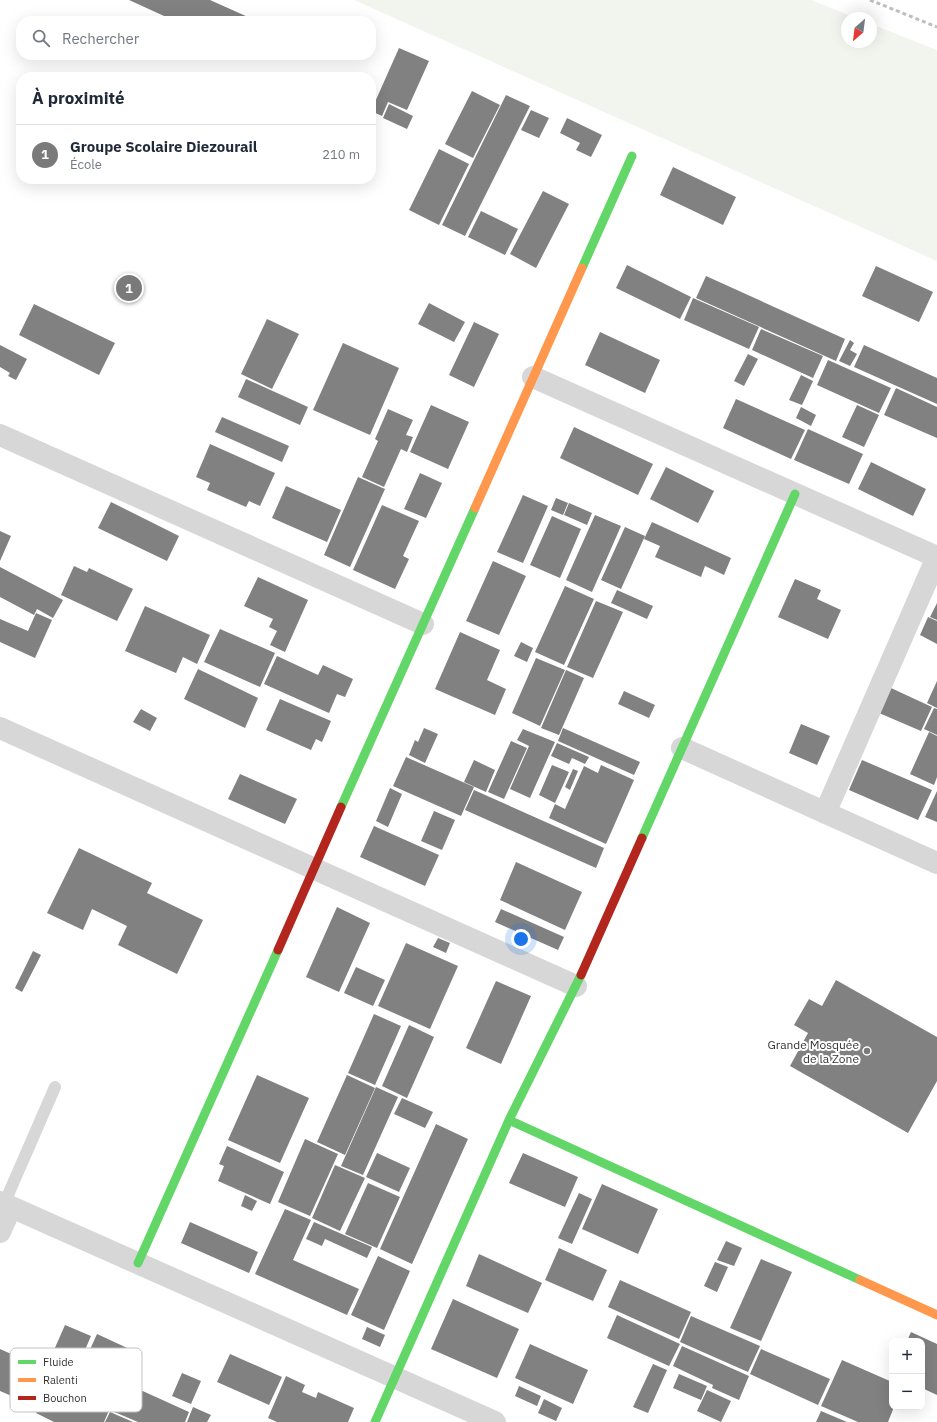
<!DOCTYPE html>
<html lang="fr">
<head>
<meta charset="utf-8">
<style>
  body { margin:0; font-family:"IBM Plex Sans",sans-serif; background:#f2f2f3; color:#1f2937 }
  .controls { position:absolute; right:12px; bottom:12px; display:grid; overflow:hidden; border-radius:8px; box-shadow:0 4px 16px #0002 }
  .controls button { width:36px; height:36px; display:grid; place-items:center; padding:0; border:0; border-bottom:1px solid #e0e1e3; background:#fff; color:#1f2937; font:20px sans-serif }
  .compass { position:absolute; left:841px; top:12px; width:36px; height:36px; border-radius:50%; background:#fff; box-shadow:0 4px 16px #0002; rotate:208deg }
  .you { position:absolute; left:521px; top:939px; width:14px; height:14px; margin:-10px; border:3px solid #fff; border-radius:50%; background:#1a73e8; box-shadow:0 0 0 6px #1a73e833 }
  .badge { display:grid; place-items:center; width:26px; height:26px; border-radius:50%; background:#7a7a7a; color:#fff; font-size:13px; font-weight:700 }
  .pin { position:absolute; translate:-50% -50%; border:2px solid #fff; box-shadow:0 1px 4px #0006 }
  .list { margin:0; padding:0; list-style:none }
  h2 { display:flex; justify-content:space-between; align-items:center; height:52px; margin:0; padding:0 16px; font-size:17px }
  h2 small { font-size:13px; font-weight:400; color:#747a83 }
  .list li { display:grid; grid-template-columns:26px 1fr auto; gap:12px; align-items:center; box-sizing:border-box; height:60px; padding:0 16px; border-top:1px solid #e0e1e3 }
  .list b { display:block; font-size:15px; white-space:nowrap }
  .list p { margin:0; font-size:13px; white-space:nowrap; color:#747a83 }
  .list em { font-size:13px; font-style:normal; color:#747a83 }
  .icon { flex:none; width:22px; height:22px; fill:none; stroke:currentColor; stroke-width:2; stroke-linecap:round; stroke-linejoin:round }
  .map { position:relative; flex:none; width:937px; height:1422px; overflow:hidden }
  .search { position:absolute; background:#fff; box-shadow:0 4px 16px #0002; left:16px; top:16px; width:360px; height:44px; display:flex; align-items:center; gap:10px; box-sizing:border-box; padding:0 14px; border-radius:16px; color:#747a83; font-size:15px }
  .panel { position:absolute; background:#fff; box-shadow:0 4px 16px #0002; left:16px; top:72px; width:360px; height:112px; border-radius:16px }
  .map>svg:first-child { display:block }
  .green { fill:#f1f5ed }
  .building { fill:#818181 }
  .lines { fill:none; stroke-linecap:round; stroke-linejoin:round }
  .lane { stroke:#d7d7d7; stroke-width:12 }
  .street { stroke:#d7d7d7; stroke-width:22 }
  .fast { stroke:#63d668; stroke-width:9 }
  .slow { stroke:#ff974d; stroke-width:9 }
  .jam { stroke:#b3261e; stroke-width:9 }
  .rail { stroke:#bebebe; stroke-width:3; stroke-dasharray:4 3; stroke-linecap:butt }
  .poi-dot { fill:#7a7a7a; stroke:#fff; stroke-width:1.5 }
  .labels { text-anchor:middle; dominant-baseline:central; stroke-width:4; stroke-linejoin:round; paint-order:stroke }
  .poi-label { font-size:12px; fill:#333; stroke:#fff; text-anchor:end }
  .key { fill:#fff; stroke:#c2c2c2; stroke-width:1 }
  .key-label { font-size:11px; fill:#333 }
</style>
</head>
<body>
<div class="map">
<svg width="937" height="1422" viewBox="0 0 937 1422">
  <rect width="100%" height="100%" fill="#fff"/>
  <path class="green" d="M354,0H811L856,18H847V42H871V24L937,50V261Z"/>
  <path class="building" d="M129,0H210L248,17L246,21H175Z
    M399,48L429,61L407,110L388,102L382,116L371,111Z
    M472,91L500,105L473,158L445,144Z
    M506,95L530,106L465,236L442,225Z
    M389,104L413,116L407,129L383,118Z
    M531,110L549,118L539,138L521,130Z
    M567,118L602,135L591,157L576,150L580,143L560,133Z
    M439,149L469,164L439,225L409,210Z
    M673,167L736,197L723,225L660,195Z
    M543,191L569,204L536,268L510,254Z
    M481,211L518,229L505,255L468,237Z
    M627,265L691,297L680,319L616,288Z
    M876,266L933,292L919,322L862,296Z
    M706,276L845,339L836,361L696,298Z
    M693,298L759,327L749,349L684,320Z
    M429,303L465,322L454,342L418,324Z
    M34,304L115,343L99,375L19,335Z
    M267,319L299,334L272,389L241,374Z
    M474,322L499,334L474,387L449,375Z
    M761,329L823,356L813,378L752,350Z
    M600,332L660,360L645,393L585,365Z
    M850,340L854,343L850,350L857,354L850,366L839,361Z
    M343,343L399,368L370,435L313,410Z
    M0,345L27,359L16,380L8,376L10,373L0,367Z
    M864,345L937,378V404L854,367Z
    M748,354L758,359L744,386L734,381Z
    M828,360L891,388L879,413L817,385Z
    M801,375L813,381L802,405L789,400Z
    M246,379L308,407L300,425L238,397Z
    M896,388L937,407V438L884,415Z
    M736,399L805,430L791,459L723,428Z
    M431,405L469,422L448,469L410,452Z
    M857,405L879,415L864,447L842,437Z
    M801,407L816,415L811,426L796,418Z
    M388,409L413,420L406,435L413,437L407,452L401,449L384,487L362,477L378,441L375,439Z
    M222,417L289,446L282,462L215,432Z
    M574,427L653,464L638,495L560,458Z
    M808,429L863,454L849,484L794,460Z
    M210,444L275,473L260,506L249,501L246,507L207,490L210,483L196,477Z
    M871,462L926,489L913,516L858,489Z
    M666,467L714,491L698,523L650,499Z
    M420,473L442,483L426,518L404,509Z
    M358,477L385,489L350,567L324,555Z
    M286,486L341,510L327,542L272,518Z
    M523,495L548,506L523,563L497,552Z
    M556,498L568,503L563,515L551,510Z
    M111,502L179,536L167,561L98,528Z
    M569,503L592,513L587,525L564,515Z
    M382,505L419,521L403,556L409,559L395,589L353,570Z
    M595,515L621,526L592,592L566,580Z
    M552,516L581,529L560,578L530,565Z
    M652,522L731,558L724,575L705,566L701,577L655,557L660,546L644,539Z
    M625,527L645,536L621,589L601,580Z
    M0,531L11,536L0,561Z
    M493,561L526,576L499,635L466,621Z
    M74,566L87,572L89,568L133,589L117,621L61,595Z
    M0,567L63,600L53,618L37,609L34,615L0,597Z
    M258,577L308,600L285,652L270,645L277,631L269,627L273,619L244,606Z
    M795,579L821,590L817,599L841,610L828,639L778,617Z
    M565,586L594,599L564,665L535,652Z
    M617,590L653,606L647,619L611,603Z
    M596,601L623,612L593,678L567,667Z
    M937,603V620L930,617Z
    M145,606L210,635L197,664L183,657L176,673L125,651Z
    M36,613L52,620L35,658L0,642V619L28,631Z
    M928,617L937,621V644L920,635Z
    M220,629L275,653L260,687L204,662Z
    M460,632L500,650L487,680L506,689L495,715L435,689Z
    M521,642L533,648L527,662L514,656Z
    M277,656L318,675L323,665L353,679L345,697L337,694L329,713L264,684Z
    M536,658L565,670L540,726L512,713Z
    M198,669L258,698L245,728L184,699Z
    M566,670L584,678L559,735L541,728Z
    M937,681V708L927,703Z
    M891,688L932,707L921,731L879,713Z
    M624,691L655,705L649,718L618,704Z
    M280,699L331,721L322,742L316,739L311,750L266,730Z
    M934,708L937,709V735L924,729Z
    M141,709L157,718L150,731L133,722Z
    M801,724L830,736L817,765L789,753Z
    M424,728L438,734L425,763L409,755L415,740L418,742Z
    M563,728L640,762L634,775L558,741Z
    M523,729L555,742L530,798L510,789L529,746L517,740Z
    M929,732L937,736V777L934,785L910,774Z
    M511,741L527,748L504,799L488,792Z
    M557,743L589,757L585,764L572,758L569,764L551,756Z
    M406,757L474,787L461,816L393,786Z
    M474,760L495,770L486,792L464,782Z
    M862,760L932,790L918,820L849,790Z
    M552,765L569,772L555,803L539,795Z
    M601,765L634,780L606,844L549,818L555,804L565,809L584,766L598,773Z
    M573,769L578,771L570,790L565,787Z
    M240,774L297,799L285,824L228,799Z
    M390,788L402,794L388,827L376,821Z
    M474,790L604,848L596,868L465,810Z
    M937,791V822L925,817Z
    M434,811L455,820L442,850L421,841Z
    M374,826L439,855L425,886L360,857Z
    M79,848L152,883L147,893L203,920L177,974L118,945L127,926L92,909L83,930L47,913Z
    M516,862L582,892L565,930L500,900Z
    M337,907L370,923L339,992L306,977Z
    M501,909L564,937L558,950L495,922Z
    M438,938L450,943L446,953L433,947Z
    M406,943L458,966L430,1029L378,1006Z
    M33,951L41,955L22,992L15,988Z
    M356,967L385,980L373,1006L344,993Z
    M836,980L937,1037V1081L908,1133L790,1066L808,1033L794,1025L809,999L822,1006Z
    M496,981L531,996L501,1064L466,1048Z
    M374,1014L401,1026L375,1085L348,1073Z
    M409,1025L434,1037L407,1098L382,1086Z
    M257,1075L309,1098L280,1163L228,1140Z
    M347,1075L375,1088L345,1155L317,1142Z
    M376,1087L398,1097L363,1175L341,1166Z
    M402,1098L433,1112L425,1128L394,1114Z
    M436,1124L468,1139L412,1264L380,1249Z
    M305,1139L338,1154L310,1216L278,1202Z
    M227,1146L284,1172L270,1204L218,1181L224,1166L219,1164Z
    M377,1153L410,1168L399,1192L366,1177Z
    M523,1153L578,1177L565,1207L509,1183Z
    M335,1165L365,1178L340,1231L312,1218Z
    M368,1183L400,1197L377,1248L345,1234Z
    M602,1184L658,1209L638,1254L582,1229Z
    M579,1193L592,1199L572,1244L558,1238Z
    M245,1195L257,1201L252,1211L241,1206Z
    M285,1209L311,1220L293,1260L359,1289L347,1315L255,1274Z
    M190,1222L258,1252L249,1273L181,1243Z
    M314,1222L372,1247L367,1258L325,1239L322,1246L306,1239Z
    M726,1241L742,1248L734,1266L717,1260Z
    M559,1248L607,1270L593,1301L545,1280Z
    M479,1254L542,1283L528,1313L466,1286Z
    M378,1256L410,1271L384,1330L351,1315Z
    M761,1259L792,1272L761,1341L730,1328Z
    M715,1262L728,1267L717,1292L704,1286Z
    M620,1280L691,1312L679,1339L608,1307Z
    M453,1299L519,1329L497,1378L431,1349Z
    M617,1315L680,1344L669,1366L607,1338Z
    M691,1316L760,1346L748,1372L680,1342Z
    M65,1325L91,1336L76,1371L50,1359Z
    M367,1327L385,1335L380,1347L362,1339Z
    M911,1332L937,1344V1395L922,1388V1341H907Z
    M97,1334L136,1352L118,1393L78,1376Z
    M530,1344L588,1370L573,1404L515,1378Z
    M682,1346L749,1376L739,1400L712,1388L713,1385L673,1366Z
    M0,1349L43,1368L28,1403L0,1391Z
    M761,1349L830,1379L818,1405L750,1374Z
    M230,1354L282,1377L269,1405L217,1382Z
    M842,1360L892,1382V1407H894L888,1422H858L821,1406Z
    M653,1364L667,1370L648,1413L633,1407Z
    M56,1367L116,1394L104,1422H54L36,1413Z
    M182,1373L201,1381L191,1404L172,1396Z
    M679,1374L707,1386L701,1400L673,1388Z
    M286,1376L305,1385L302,1392L316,1398L318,1392L354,1408L348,1422H277L268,1418Z
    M125,1383L189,1412L185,1422H138L112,1411Z
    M519,1386L541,1396L537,1406L515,1396Z
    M707,1390L731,1401L721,1422L697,1411Z
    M544,1399L562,1408L556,1421L538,1413Z
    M193,1407L211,1415L207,1422H187Z
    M821,1411L847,1422H816Z
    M110,1412L133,1422H105Z"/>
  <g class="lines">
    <path class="lane" d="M4,1204L55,1087"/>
    <path class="street" d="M533,377L937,557
      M0,435L423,624
      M0,728L576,986
      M682,748L937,863
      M825,813L937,557
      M0,1202L495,1422
      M0,1232L11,1207"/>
    <path class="fast" d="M582,268L632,156
      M341,807L475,508
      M642,838L795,494
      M509,1120L860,1280
      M138,1263L278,950
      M375,1422L509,1120L581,975"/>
    <path class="slow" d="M475,508L582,268
      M860,1280L937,1315"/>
    <path class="jam" d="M278,950L341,807
      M581,975L642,838"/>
    <path class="rail" d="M870,0L937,27"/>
  </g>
  <circle class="poi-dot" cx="867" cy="1051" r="4"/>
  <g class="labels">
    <g class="poi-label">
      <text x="859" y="1044">Grande Mosquée<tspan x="859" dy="14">de la Zone</tspan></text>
    </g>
  </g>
  <rect x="10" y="1348" width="132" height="64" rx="6" class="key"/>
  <rect x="18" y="1360" width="18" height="4" fill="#63d668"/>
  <rect x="18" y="1378" width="18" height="4" fill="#ff974d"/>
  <rect x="18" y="1396" width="18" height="4" fill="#b3261e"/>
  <g class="key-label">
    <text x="43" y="1366">Fluide</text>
    <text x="43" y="1384">Ralenti</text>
    <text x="43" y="1402">Bouchon</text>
  </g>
</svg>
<div class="controls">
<button>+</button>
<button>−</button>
</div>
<svg class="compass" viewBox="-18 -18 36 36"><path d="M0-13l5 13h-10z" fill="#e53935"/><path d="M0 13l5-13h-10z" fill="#747a83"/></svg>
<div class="you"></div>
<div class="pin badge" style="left:129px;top:288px">1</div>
<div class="search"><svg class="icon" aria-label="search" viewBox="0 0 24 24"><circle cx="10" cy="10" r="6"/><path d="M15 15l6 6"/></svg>Rechercher</div>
<section class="panel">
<h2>À proximité<small></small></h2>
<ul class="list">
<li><span class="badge">1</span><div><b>Groupe Scolaire Diezourail</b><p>École</p></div><em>210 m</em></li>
</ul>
</section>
</div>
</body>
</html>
